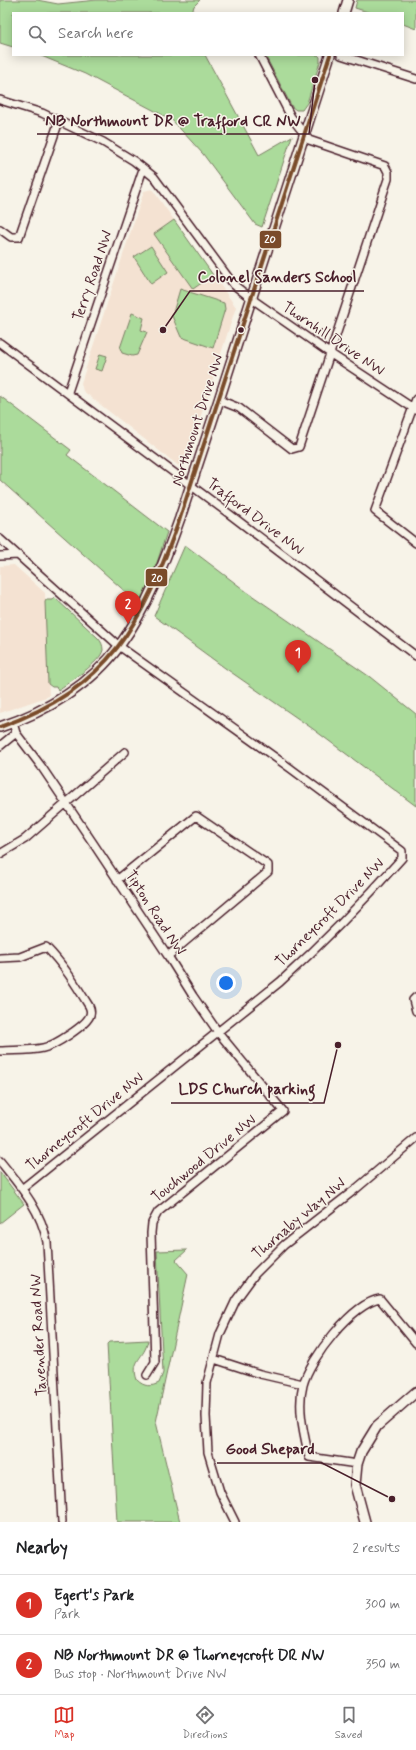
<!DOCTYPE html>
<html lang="en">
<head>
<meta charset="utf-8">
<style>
  body { margin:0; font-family:Mynerve,sans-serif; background:#f2f2f2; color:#202124 }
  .you { position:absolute; left:226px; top:983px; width:14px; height:14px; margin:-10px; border:3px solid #fff; border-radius:50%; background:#1a73e8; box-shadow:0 0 0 6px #1a73e833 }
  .badge { display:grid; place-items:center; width:26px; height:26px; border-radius:50%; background:#d93025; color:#fff; font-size:13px; font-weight:700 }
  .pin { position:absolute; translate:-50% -33px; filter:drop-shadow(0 1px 2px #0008) }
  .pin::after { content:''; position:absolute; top:21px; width:14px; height:12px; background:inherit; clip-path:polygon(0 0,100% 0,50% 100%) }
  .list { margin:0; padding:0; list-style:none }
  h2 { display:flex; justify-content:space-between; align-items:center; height:52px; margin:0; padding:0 16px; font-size:17px }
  h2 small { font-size:13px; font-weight:400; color:#757577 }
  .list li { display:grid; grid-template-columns:26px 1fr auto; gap:12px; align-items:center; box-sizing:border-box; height:60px; padding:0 16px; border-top:1px solid #e0e0e0 }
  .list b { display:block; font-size:15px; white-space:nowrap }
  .list p { margin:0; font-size:13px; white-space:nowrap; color:#757577 }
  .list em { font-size:13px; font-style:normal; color:#757577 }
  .icon { flex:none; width:22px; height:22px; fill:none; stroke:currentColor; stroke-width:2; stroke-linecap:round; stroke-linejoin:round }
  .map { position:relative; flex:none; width:416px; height:1522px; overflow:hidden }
  .search { position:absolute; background:#fff; box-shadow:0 2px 10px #0003; left:12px; right:12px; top:12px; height:44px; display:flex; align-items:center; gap:10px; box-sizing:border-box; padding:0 14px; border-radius:0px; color:#757577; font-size:15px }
  .sheet { height:172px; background:#fff }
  nav { display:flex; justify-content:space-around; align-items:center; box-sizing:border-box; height:56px; border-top:1px solid #e0e0e0; background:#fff; font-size:11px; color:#757577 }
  nav a { display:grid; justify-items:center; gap:2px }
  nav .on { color:#d93025 }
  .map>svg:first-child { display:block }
  .built { fill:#f4e2d2 }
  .green { fill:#abdb9b; stroke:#7a7d63 }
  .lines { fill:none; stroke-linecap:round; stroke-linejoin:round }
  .minor-casing { stroke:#4a1f2b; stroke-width:10 }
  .tertiary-casing { stroke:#4a1f2b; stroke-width:12 }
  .minor { stroke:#f7f3e8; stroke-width:7 }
  .tertiary { stroke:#f7f3e8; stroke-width:9 }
  .bus-1-casing { stroke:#f7f3e8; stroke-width:7 }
  .bus-1 { stroke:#7a4b2a; stroke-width:4 }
  .bus-dot { fill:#4a1f2b; stroke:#f7f3e8; stroke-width:1.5 }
  .labels { text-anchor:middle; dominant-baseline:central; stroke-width:3; stroke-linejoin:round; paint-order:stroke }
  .street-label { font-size:15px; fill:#4a1f2b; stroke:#f7f3e8 }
  .leader { fill:none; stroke:#4a1f2b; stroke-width:1.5 }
  .callout-dot { fill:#4a1f2b; stroke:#f7f3e8; stroke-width:1.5 }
  .callout-label { font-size:16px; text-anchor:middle; font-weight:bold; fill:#4a1f2b; stroke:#f7f3e8; stroke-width:3; stroke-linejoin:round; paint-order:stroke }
  .line-badge { stroke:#f7f3e8; stroke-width:1.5 }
  .badge-label { font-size:11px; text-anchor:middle; font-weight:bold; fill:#fff }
</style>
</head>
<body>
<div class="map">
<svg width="416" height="1522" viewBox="0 0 416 1522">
  <rect width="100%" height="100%" fill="#f7f3e8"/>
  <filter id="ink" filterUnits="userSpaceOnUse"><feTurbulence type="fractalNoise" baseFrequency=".025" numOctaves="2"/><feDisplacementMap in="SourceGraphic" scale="8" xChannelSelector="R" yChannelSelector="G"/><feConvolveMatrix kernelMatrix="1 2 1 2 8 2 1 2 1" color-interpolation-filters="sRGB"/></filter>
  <g filter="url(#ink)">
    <path class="built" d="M152,189L236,307L185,465L180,467L83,391L81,383L144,191Z
      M14,565L45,593L49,696L0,713V566Z"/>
    <path class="green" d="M0,0H37L58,4L97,0H200L194,6L192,13H13V47L0,43Z
      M357,0H416V29L403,24V13H371L355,8Z
      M39,55H205L259,155L292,136L262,227L255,224L203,154L172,120L85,74Z
      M265,55H318L320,57V62L307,103L302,110H296L292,107Z
      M174,220L213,275L193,289L154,234Z
      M151,246L168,272L151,284L134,257Z
      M180,289L224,303L225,309L213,348L181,337L172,316Z
      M132,313L144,318L141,330L147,332L137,355L132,356L122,353L120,348Z
      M100,354L107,356L102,371L95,369Z
      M0,396L71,450L67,455L167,532L150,584L139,606L129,595L0,480Z
      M185,545L247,592L370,677L416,714V806L313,729L225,668L154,616Z
      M54,597L98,638C101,641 103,645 103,650C101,662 68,683 58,690L56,687H52L48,684L45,602L46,600H52Z
      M0,1172L24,1204L0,1223Z
      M187,1250L176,1260L188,1274L156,1422L180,1522H117L107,1344L109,1342L148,1340C145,1359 130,1359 137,1380C144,1387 151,1387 159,1383L163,1373L157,1251Z"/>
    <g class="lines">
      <g class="minor-casing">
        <path id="minor" d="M341,55L416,79
          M0,100L42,113L103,142L134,161L154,177L234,285L252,299L331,354L416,410
          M0,229L11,237H19L59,121
          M0,343L228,513L416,656
          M68,392L143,169
          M416,399L375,511L416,543
          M219,400L239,408L292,449L299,447L388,179V172L385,166L309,140L291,117L259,55
          M0,539L119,646L290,768L402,851V858C363,902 323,943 280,982L23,1188
          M0,556L18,555
          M13,723L16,733L41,766L93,843L168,956L193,996L218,1032L283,1111L158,1212L152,1223L151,1233L155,1362L147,1375
          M0,746L16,733
          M0,854L25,839L125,752
          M117,880L196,816L268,865V872L168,956
          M0,958L20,957L46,947C63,964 76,985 89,1006C90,1008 91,1012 90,1015C87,1025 54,1046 43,1048C29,1051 15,1050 0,1051
          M416,997L413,1000L416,1011
          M0,1161C20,1186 41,1210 47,1242L62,1522
          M214,1359L260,1374L303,1384
          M357,1464L309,1457C304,1434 297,1408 303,1385C310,1358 353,1303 380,1299L416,1343
          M235,1522L220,1492L208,1452L206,1416L207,1383L220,1334L236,1300L255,1274L284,1245L357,1188L416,1138"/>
      </g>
      <g class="tertiary-casing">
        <path id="tertiary" d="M344,13L348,0
          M0,727C46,712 92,684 120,645C148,606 164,563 180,518C193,479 206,440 219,400C256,285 292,170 330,55
          M365,1522L355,1485L357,1464L361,1452L377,1426L416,1392"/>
      </g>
      <use href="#minor" class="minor"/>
      <use href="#tertiary" class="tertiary"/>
      <g class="bus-1-casing">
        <path id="bus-1" d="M0,727C111,687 142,624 180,518L330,55"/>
      </g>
      <use href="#bus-1" class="bus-1"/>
    </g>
  </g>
  <circle class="bus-dot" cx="241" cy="330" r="3.5"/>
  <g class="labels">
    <g class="street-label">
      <text transform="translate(93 276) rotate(-71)">Terry Road NW</text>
      <text transform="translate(333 339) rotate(34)">Thornhill Drive NW</text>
      <text transform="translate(198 420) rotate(-72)">Northmount Drive NW</text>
      <text transform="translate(255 517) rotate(37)">Trafford Drive NW</text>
      <text transform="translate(155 913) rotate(57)">Tipton Road NW</text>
      <text transform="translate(330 913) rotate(-45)">Thorneycroft Drive NW</text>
      <text transform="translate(85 1122) rotate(-39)">Thorneycroft Drive NW</text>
      <text transform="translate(204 1159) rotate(-39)">Touchwood Drive NW</text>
      <text transform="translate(299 1219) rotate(-40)">Thornaby Way NW</text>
      <text transform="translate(39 1335) rotate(-93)">Tavender Road NW</text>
    </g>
  </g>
  <path class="leader" d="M315 80L309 134H37M163 330L190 291H364M338 1045L324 1103H171M392 1499L322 1463H217"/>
  <g class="callout-dot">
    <circle cx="315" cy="80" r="4"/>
    <circle cx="163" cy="330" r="4"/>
    <circle cx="338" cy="1045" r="4"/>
    <circle cx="392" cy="1499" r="4"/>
  </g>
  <g class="callout-label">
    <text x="173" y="126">NB Northmount DR @ Trafford CR NW</text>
    <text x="277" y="282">Colonel Sanders School</text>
    <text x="247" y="1094">LDS Church parking</text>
    <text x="270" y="1454">Good Shepard</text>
  </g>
  <g class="line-badge">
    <rect x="259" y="230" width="23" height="19" rx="4" fill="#7a4b2a"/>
    <rect x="145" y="568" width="23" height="19" rx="4" fill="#7a4b2a"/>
  </g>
  <g class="badge-label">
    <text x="270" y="243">20</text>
    <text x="157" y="582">20</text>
  </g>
</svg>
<div class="you"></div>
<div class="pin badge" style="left:298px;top:673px">1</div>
<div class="pin badge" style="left:128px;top:624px">2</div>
<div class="search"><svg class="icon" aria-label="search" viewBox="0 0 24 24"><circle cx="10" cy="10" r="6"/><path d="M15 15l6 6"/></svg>Search here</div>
</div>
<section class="sheet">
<h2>Nearby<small>2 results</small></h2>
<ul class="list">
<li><span class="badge">1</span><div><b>Egert's Park</b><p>Park</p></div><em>300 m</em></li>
<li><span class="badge">2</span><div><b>NB Northmount DR @ Thorneycroft DR NW</b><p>Bus stop · Northmount Drive NW</p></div><em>350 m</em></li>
</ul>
</section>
<nav>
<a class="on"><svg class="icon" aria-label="map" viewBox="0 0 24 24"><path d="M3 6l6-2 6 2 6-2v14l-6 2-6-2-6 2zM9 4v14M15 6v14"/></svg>Map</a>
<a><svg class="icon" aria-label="directions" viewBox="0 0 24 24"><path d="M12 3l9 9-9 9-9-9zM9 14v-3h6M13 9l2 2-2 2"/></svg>Directions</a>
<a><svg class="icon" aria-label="saved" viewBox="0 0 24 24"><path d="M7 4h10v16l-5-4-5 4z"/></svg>Saved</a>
</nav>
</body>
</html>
